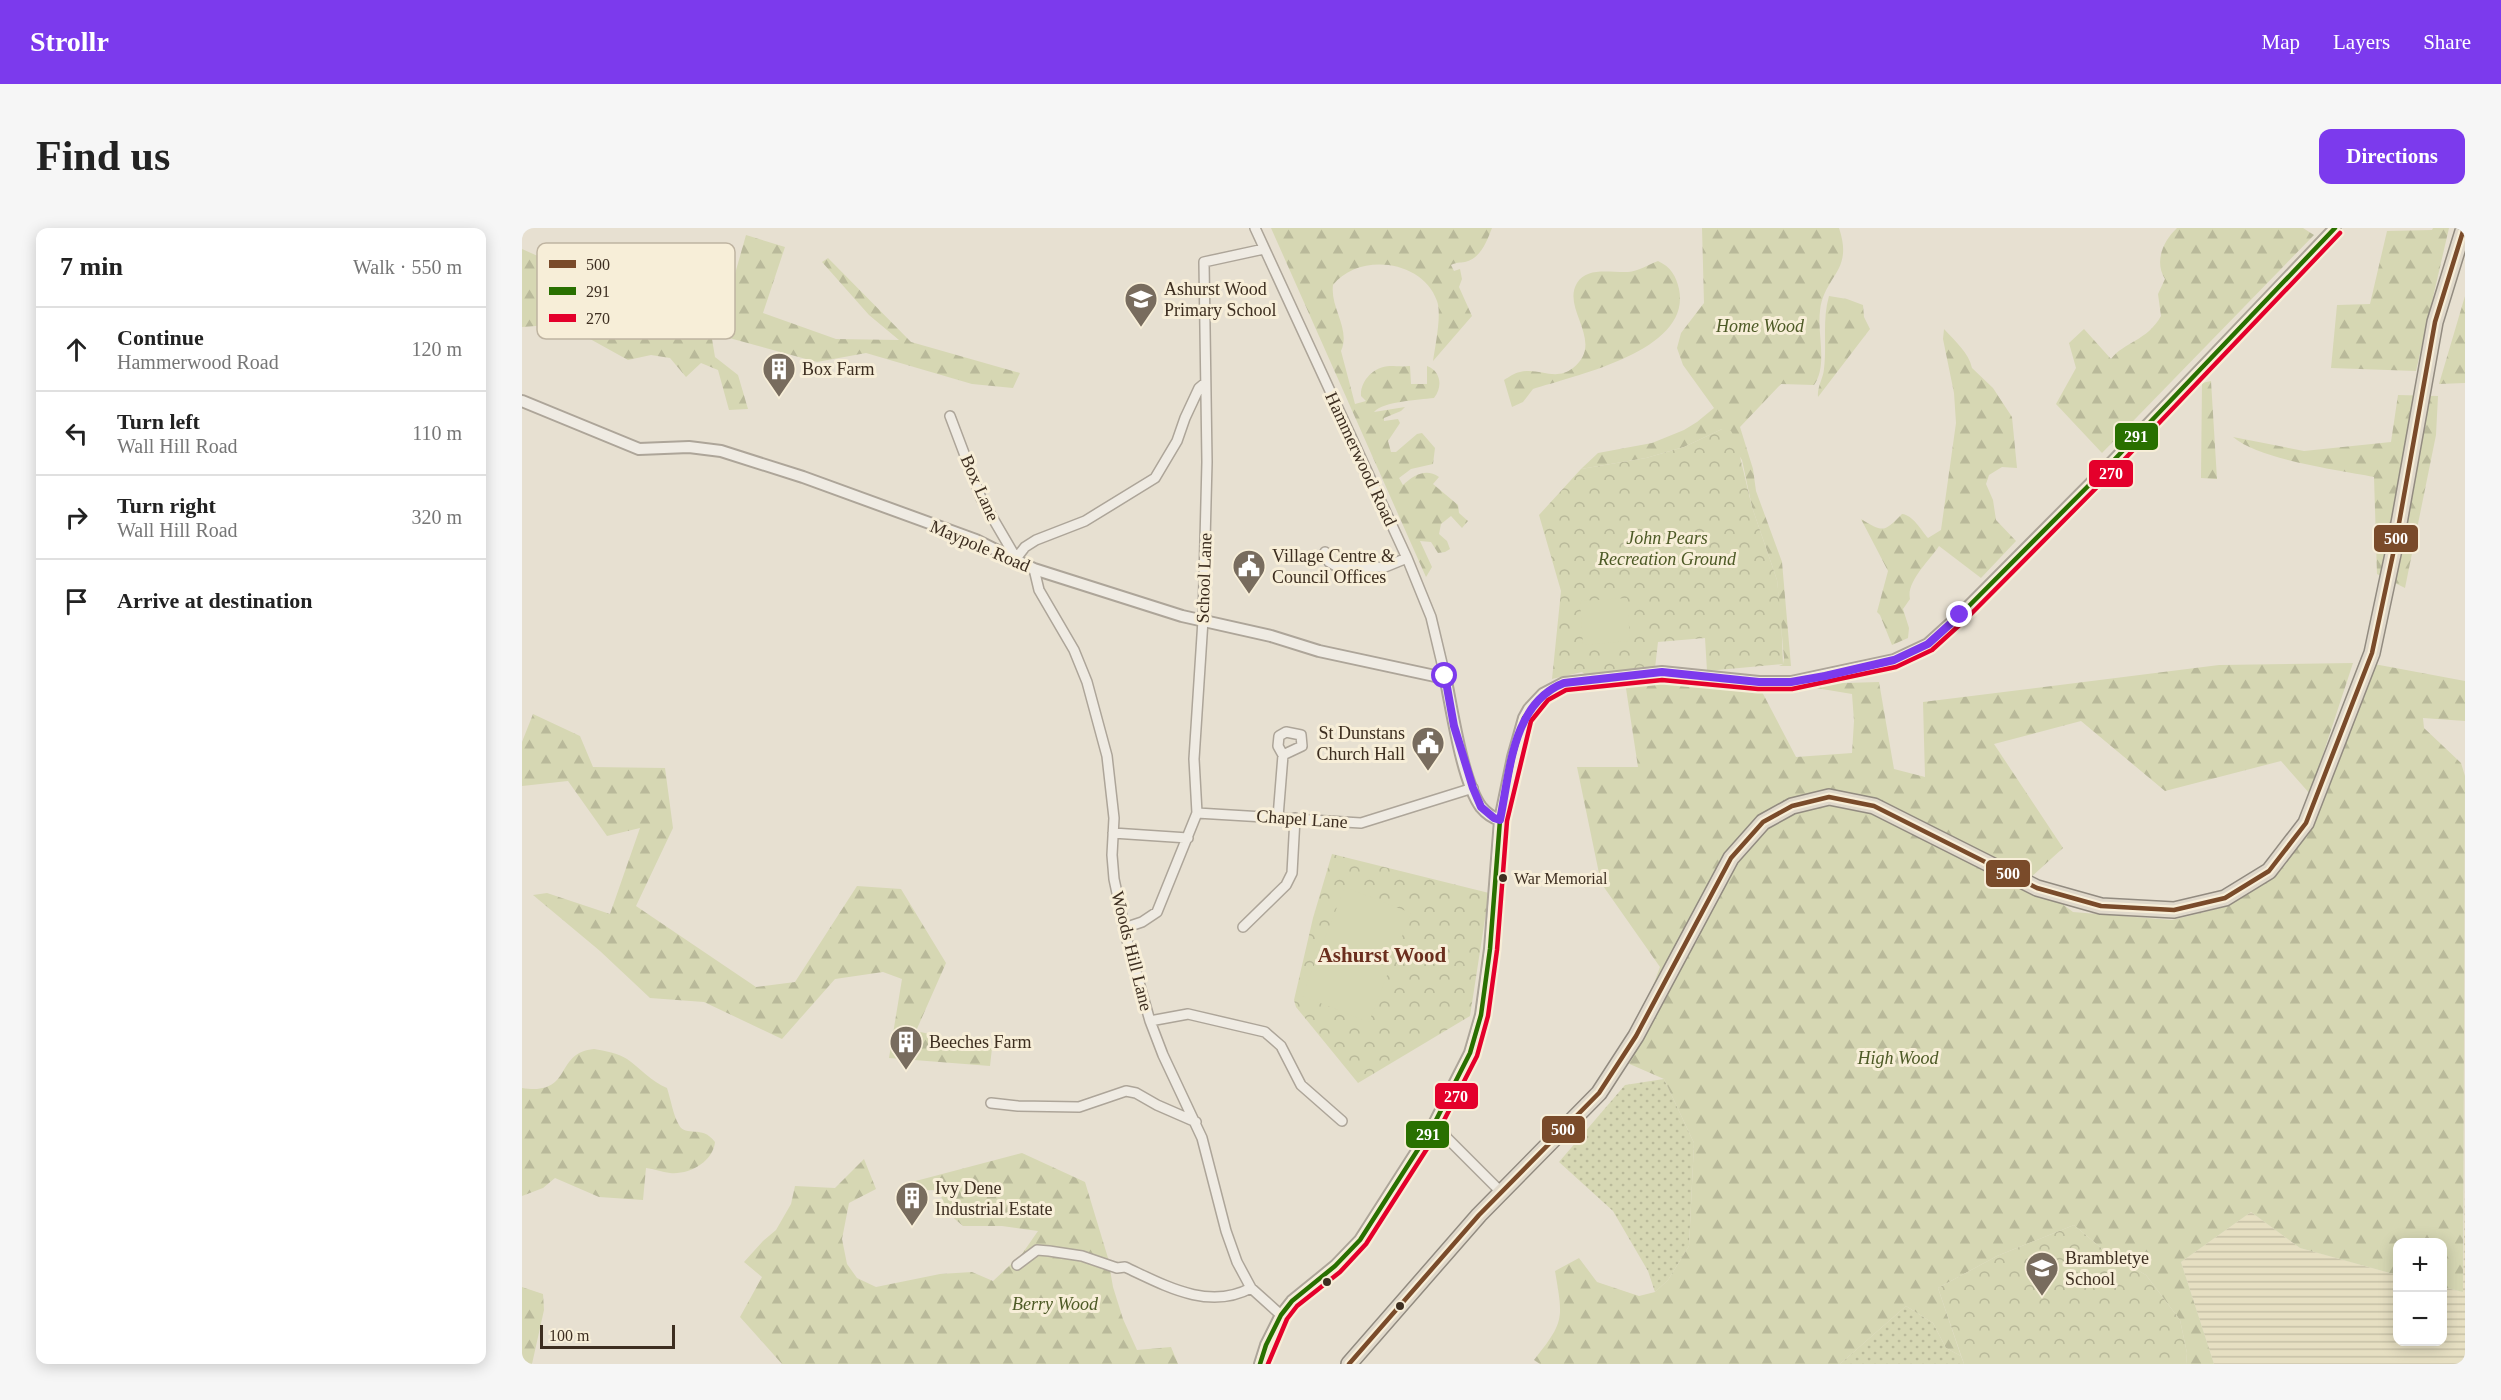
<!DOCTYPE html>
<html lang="en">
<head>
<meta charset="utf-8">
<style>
  body { margin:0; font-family:"Times New Roman",serif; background:#f6f6f6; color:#222 }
  .controls { position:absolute; right:18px; bottom:18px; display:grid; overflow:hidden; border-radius:12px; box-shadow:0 3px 15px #0003 }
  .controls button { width:54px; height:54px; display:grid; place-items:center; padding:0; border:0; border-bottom:2px solid #e0e0e0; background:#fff; color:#222; font:30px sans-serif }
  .scale { position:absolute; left:18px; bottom:15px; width:135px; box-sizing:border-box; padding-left:6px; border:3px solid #3d2e20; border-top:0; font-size:16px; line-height:21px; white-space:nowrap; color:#3d2e20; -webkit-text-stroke:4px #f7eed8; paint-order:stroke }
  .stop { position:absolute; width:18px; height:18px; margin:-14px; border:4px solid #7c3aed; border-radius:50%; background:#fff }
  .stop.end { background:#7c3aed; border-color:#fff; box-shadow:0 2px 6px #0008 }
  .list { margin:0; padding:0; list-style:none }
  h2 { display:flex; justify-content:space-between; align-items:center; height:78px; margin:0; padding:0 24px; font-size:26px }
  h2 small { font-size:20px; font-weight:400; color:#767676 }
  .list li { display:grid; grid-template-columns:39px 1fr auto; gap:18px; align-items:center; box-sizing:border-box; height:84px; padding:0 24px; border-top:2px solid #e0e0e0 }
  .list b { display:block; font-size:22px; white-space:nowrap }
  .list p { margin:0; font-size:20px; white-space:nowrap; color:#767676 }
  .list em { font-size:20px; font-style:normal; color:#767676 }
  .icon { flex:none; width:33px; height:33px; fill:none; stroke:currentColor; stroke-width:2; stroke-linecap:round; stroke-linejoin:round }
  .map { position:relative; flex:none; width:1943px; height:1136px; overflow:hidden; border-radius:12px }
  header { display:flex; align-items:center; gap:36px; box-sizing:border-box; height:84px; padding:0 30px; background:#7c3aed; color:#fff }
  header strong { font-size:28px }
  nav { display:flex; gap:33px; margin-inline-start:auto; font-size:21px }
  .intro { display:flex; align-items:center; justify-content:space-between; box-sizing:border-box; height:144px; padding:0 36px }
  h1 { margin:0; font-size:42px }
  .button { padding:15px 27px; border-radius:12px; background:#7c3aed; color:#fff; font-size:21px; font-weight:700 }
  main { display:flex; gap:36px; padding:0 36px }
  aside { flex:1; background:#fff; border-radius:12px; box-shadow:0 3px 15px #0003 }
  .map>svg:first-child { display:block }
  .farmland { fill:url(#farmland-rules) }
  .grass { fill:url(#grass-dots) }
  .forest { fill:url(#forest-firs) }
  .park { fill:url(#park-crowns) }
  .garden { fill:#d6d7b3 }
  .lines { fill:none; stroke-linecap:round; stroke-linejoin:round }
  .minor-casing { stroke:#ada599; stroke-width:12 }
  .tertiary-casing { stroke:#ada599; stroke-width:14 }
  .trunk-casing { stroke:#928b80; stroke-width:18 }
  .minor { stroke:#efebe3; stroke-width:9 }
  .tertiary { stroke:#efebe3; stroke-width:10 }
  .trunk { stroke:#e0d9cb; stroke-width:15 }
  .bus-1-casing { stroke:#f7eed8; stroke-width:9 }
  .bus-2-casing { stroke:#f7eed8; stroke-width:9 }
  .bus-3-casing { stroke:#f7eed8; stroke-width:9 }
  .bus-1 { stroke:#7a4b2a; stroke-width:4.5 }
  .bus-2 { stroke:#297000; stroke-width:4.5 }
  .bus-3 { stroke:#e4002b; stroke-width:4.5 }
  .route { stroke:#7c3aed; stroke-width:8 }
  .bus-dot { fill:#3d2e20; stroke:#f7eed8; stroke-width:2 }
  .labels { text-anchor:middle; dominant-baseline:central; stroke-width:6; stroke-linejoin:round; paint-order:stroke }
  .bus-label { font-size:16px; fill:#3d2e20; stroke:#f7eed8; text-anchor:start }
  .poi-label { font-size:18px; fill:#3d2e20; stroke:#f7eed8; text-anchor:start }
  .park-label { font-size:18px; font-style:italic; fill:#4d5a26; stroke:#f7eed8 }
  .street-label { font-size:18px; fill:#3d2e20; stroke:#f7eed8 }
  .quarter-label { font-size:21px; font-weight:bold; fill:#6b2e1e; stroke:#f7eed8 }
  .key { fill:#f7eed8; stroke:#bfb4a1; stroke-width:1.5 }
  .key-label { font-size:16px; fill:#3d2e20 }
  .line-badge { stroke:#f7eed8; stroke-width:2 }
  .badge-label { font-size:16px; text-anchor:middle; font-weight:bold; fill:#fff }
</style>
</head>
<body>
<header>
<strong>Strollr</strong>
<nav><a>Map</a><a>Layers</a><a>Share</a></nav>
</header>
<div class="intro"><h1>Find us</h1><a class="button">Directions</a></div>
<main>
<aside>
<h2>7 min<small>Walk · 550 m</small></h2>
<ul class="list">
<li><svg class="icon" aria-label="ahead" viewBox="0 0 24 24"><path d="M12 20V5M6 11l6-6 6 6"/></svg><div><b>Continue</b><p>Hammerwood Road</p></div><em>120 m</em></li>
<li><svg class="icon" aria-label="left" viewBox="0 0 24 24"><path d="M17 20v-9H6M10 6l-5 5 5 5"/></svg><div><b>Turn left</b><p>Wall Hill Road</p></div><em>110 m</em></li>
<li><svg class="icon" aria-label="right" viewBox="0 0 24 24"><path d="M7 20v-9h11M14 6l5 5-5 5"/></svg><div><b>Turn right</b><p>Wall Hill Road</p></div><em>320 m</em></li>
<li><svg class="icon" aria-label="arrive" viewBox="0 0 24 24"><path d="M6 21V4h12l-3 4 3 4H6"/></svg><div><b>Arrive at destination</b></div></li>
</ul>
</aside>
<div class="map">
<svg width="1943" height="1136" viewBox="0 0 1943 1136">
  <defs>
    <pattern id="farmland-rules" width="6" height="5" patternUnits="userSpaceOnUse" patternTransform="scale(1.5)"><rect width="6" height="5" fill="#e6dfc2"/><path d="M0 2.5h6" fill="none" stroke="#c6c0a6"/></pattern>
    <pattern id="grass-dots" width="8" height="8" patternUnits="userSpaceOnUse" patternTransform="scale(1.5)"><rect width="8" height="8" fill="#d6d7b3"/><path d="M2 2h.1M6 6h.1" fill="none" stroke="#b9b99a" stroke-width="1.8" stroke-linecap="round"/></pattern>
    <pattern id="forest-firs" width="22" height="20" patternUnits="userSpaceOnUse" patternTransform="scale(1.5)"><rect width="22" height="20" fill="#d6d7b3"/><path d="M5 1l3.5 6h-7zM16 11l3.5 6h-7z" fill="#b9b99a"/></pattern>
    <pattern id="park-crowns" width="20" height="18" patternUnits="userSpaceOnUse" patternTransform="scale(1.5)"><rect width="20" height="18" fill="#d6d7b3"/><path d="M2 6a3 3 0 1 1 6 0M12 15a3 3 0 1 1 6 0" fill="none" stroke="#b9b99a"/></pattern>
  </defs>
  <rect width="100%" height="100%" fill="#e7e0d1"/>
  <path class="farmland" d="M1943,960V1136H1692L1659,1034L1729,984L1778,1020L1875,1047L1876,1114H1920L1921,1059L1941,1064Z"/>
  <path class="grass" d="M1142,851L1172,915L1167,1018L1146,1052L1133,1064L1126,1043L1091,983L1037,934L1103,857Z
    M1384,1078L1411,1095L1424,1120L1439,1128L1442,1136H1318Z"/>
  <path class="forest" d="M749,0H970C965,13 959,30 943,34C937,35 935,34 929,37L932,43L938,41L940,51L937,59L950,88L911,133C913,119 920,86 915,73C901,32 837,24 811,57C808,80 829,101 819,123L833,176L844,173L839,168C838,153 852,138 868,138C875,138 881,139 888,138L889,156H905V138C919,143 921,159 912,170C896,172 862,173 852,184L883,179L879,183L862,190V193L876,191L878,195L866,213L869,224H874L895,206L900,205L913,220L911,236L889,241L877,250L881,257C892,247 904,240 917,249L911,256L936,277L937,285L946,293L940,300L929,288L919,296L917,306L925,313L928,321L923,324L916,325L909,314L898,313L910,339L904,349Z
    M1180,0H1317C1332,44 1302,47 1298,83C1295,106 1306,137 1292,157L1259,156L1218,199L1231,241L1234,263L1260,334L1269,438H1257L1261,436L1262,430L1255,352L1230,279L1220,232L1200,201L1162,219L1124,230L1059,241L1076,225L1130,215L1162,202L1175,194L1192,180L1161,137L1155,120L1159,105L1182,75Z
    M1655,0H1781L1792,7L1580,225L1534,176L1554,140L1547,115L1562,101L1589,131C1602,114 1625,113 1639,88L1636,66L1643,51C1632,34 1641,13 1655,0Z
    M1911,0H1927L1894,143L1809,140L1815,77L1848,76L1865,3L1910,2Z
    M224,7L263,19L241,85L314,111L377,112L347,87L300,34L306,30L389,114L498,145L491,160L450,156L344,125L295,134L189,105L193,129L216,147L226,181L207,182L196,142L179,135L164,149L148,130L129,127L106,132L41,96L0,99V21L18,29L205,74Z
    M1136,33C1149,39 1154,48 1157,61C1170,123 1053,147 1011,161L1001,174L990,179L982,152C987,149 992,145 998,144C1017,139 1033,154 1051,140C1084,114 1039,81 1055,55C1065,38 1090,45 1106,44C1116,43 1126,37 1136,33Z
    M1307,68L1325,71L1341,77L1342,89L1348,101L1296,169C1295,159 1301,151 1302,141C1305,116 1300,92 1307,68Z
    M1943,68V155L1917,156Z
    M1422,101C1433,113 1447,125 1450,140L1471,160L1490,189L1495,240L1480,239L1467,247L1464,256L1471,272L1474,292L1494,313L1459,350L1417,318C1407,333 1384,354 1388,371L1381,381L1387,400L1386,410L1370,417L1358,387L1355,384L1366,343L1339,291C1362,305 1362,304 1380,286C1391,287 1399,302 1406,310L1419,302L1434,195L1432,165L1421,111Z
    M1689,153L1695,251L1679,250L1680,155Z
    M1876,167L1916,168L1914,207L1883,360L1855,346L1852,249C1816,242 1738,232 1711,209L1782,223L1869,214Z
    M1831,435L1788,566L1759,533L1643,563L1559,493L1472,516L1541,620L1507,651L1551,684L1650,692L1703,679L1763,637L1801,575L1852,436L1943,453V493L1901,490L1902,500L1939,535L1943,548L1941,1064L1921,1059L1920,1014H1876L1875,1047L1778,1020L1729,984L1659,1034L1692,1136H1664L1665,1125L1658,1092L1624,1047L1585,1025L1552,997L1475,1028L1416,1060L1439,1128L1424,1120L1411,1095L1384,1078L1318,1136H1018L1012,1132C1043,1093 1041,1091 1033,1043L1057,1030L1075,1054L1117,1068L1133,1064L1146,1052L1167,1018L1172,915L1142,851L1103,834L1138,739L1079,655L1055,539H1116L1103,454L1165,450L1238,460L1274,529L1330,525L1332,493L1330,466L1288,459L1290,456L1357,454L1372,541L1403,549L1401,474L1697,437Z
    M11,486L58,508L71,539L143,540L151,600L114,678L234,759L273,754L335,658L379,661L424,735L394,803L470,820L468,838L367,830L380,751L361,744L313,751L260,811L182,774L128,770L78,723L11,667L25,665L88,686L118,600L85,608L46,553L0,558V514Z
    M72,821C83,823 96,825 105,831C119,841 129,853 145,860C149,872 151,887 157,897C164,910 180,896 193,914C191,934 167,947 148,945C140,944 132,941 124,940L121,972L77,969L33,950L21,960L0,968V860C52,868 31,825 72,821Z
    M500,925L563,954L586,1030L591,1059L601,1091L615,1122L649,1119L656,1136H260L218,1089L240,1049L222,1034L241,1013L254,1002L269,976L273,958L313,960L342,931L354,961L327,975L320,1011L325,1036L335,1050L354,1059L418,1046L450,1044L471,1053L500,1026L516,1003L480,998H441L427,986L416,962L380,963L386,955Z
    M0,1059L21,1066L22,1082L10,1136H0Z"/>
  <path class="park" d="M1200,201L1209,203L1214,212L1230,279L1255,352L1259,387L1261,436L1185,443L1183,410L1136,414L1133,440L1066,449L1060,444L1030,451L1039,363L1017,287L1059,241L1124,230L1162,219Z
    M810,626L967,665L948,788L836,855L774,779L772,772L791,690Z
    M1552,997L1585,1025L1624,1047L1658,1092L1665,1125L1664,1136H1442L1416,1060L1475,1028Z"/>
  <path class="garden" d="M1105,370L1108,413L1061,417L1058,373Z
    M823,659L889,685L847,794L780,768Z"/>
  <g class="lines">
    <g class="minor-casing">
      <path id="minor" d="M733,0L885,330L909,389L923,448
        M428,188L459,270L494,330
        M803,324L807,334L817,340L863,339L885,330
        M492,333L503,319L514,312L563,293L633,250L655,213L663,190L677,160L683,155
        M512,341L517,362L552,422L565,454L585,528L592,590L590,627L592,651L605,712L628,793L641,827L680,910L704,1003L715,1034L729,1060L759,1087
        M675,585L839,595L951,560
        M756,589L761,527L756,518L757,508L764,504L779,507L780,518L761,527
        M591,605L666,610
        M721,699L764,657L770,645L773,590
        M602,700L620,694L635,684L675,585L672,531L681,392L685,234L682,34L742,21
        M628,793L666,786L743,804L759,818L779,857L820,893
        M469,875L496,878L557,879L604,863L614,865L635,877L674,894
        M904,908L924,909L918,885
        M924,909L979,964
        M495,1037L515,1022L527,1023L560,1028L595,1040L603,1039C642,1057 686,1083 729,1060"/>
    </g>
    <g class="tertiary-casing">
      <path id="tertiary" d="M0,173L117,221L167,219L199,223L281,249L454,312L512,341L660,388L749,408L797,423L913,448H923C930,481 940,553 959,579C964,585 971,590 978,592
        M738,1136L744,1117L759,1087L770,1073L813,1038L838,1012L911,898L948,825L959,787L968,721L978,592L991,529L1002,490L1007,481L1021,466L1042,455L1140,444L1237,454H1269L1372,432L1406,416L1438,387L1592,232L1813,0"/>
    </g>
    <g class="trunk-casing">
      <path id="trunk" d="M827,1136L957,987L1077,865L1114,808L1209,630L1241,594L1270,578L1307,569L1352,578L1515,660L1579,678L1652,682L1703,670L1747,643L1784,595L1850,425L1874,312L1913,94L1942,0"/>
    </g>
    <use href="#minor" class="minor"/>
    <use href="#tertiary" class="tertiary"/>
    <use href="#trunk" class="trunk"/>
    <g class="bus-1-casing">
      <path id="bus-1" d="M827,1136L957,987L1077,865L1114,808L1209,630L1241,594L1270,578L1307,569L1352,578L1515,660L1579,678L1652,682L1703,670L1747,643L1784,595L1850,425L1874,312L1913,94L1942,0"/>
    </g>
    <g class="bus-2-casing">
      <path id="bus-2" d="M738,1136L744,1117L759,1087L770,1073L813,1038L838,1012L911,898L948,825L959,787L968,721L978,592L991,529L1002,490L1021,466L1042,455L1140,444L1237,454H1269L1372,432L1406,416L1438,387L1592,232L1813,0"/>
    </g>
    <g class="bus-3-casing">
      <path id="bus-3" d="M746,1136L765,1091L775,1078L818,1044L844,1016L917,902L955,828L966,788L975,722L985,593L1009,493L1026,472L1044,462L1140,452L1236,461H1270L1374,439L1410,422L1443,392L1597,237L1818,5"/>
    </g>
    <use href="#bus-1" class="bus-1"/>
    <use href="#bus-2" class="bus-2"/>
    <use href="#bus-3" class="bus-3"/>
  </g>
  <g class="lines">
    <path class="route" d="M923,448L932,498L951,560L959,579L972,590L978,592C988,544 990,475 1042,455L1140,444L1237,454H1269L1303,448L1372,432L1406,416L1438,387"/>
  </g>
  <defs>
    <g id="school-pin" transform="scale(1.725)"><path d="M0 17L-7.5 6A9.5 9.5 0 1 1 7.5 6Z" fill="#786c5e" stroke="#f7eed8"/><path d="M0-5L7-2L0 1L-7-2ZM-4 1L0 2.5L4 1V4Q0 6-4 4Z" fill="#fff"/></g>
    <g id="building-pin" transform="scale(1.725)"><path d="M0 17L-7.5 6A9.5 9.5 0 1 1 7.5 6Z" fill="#786c5e" stroke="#f7eed8"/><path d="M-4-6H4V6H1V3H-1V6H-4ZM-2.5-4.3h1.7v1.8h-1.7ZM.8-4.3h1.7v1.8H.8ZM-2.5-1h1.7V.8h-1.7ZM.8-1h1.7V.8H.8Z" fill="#fff"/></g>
    <g id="civic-pin" transform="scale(1.725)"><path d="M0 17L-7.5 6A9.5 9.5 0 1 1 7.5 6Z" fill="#786c5e" stroke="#f7eed8"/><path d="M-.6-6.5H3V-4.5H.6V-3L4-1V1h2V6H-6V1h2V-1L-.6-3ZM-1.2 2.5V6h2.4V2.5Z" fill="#fff"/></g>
  </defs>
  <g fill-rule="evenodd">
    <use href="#school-pin" x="619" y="71"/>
    <use href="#building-pin" x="257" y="141"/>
    <use href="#civic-pin" x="727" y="338"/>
    <use href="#civic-pin" x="906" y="515"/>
    <use href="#building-pin" x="384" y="814"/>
    <use href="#building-pin" x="390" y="970"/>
    <use href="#school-pin" x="1520" y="1040"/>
  </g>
  <g class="bus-dot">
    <circle cx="981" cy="650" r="5"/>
    <circle cx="805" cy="1054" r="5"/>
    <circle cx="878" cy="1078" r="5"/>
  </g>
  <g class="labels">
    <g class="bus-label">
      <text x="992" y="650">War Memorial</text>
    </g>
    <g class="poi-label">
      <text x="642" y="61">Ashurst Wood<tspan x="642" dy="21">Primary School</tspan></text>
      <text x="280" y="141">Box Farm</text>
      <text x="750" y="328">Village Centre &amp;<tspan x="750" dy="21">Council Offices</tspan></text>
      <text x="883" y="505" text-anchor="end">St Dunstans<tspan x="883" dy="21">Church Hall</tspan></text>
      <text x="407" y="814">Beeches Farm</text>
      <text x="413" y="960">Ivy Dene<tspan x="413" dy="21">Industrial Estate</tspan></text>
      <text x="1543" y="1030">Brambletye<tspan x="1543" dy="21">School</tspan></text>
    </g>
    <g class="park-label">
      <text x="1238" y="98">Home Wood</text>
      <text x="1145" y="310">John Pears<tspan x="1145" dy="21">Recreation Ground</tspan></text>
      <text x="1376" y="830">High Wood</text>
      <text x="533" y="1076">Berry Wood</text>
    </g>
    <g class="street-label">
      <text transform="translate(839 231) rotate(65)">Hammerwood Road</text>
      <text transform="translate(458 260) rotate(66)">Box Lane</text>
      <text transform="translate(458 318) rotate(23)">Maypole Road</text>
      <text transform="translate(682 350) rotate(-88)">School Lane</text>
      <text transform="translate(780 591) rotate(4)">Chapel Lane</text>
      <text transform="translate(610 723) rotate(76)">Woods Hill Lane</text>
    </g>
    <g class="quarter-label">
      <text x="860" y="727">Ashurst Wood</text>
    </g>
  </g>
  <rect x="15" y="15" width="198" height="96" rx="9" class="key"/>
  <rect x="27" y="32" width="27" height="8" fill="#7a4b2a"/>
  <rect x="27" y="59" width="27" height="8" fill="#297000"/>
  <rect x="27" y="86" width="27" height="8" fill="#e4002b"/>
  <g class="key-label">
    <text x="64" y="42">500</text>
    <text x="64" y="69">291</text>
    <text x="64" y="96">270</text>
  </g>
  <g class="line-badge">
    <rect x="1592" y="194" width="45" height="29" rx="6" fill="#297000"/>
    <rect x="1566" y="231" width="46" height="29" rx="6" fill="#e4002b"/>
    <rect x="1851" y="296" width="46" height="29" rx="6" fill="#7a4b2a"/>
    <rect x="1463" y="631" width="46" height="29" rx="6" fill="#7a4b2a"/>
    <rect x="912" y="854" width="45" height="28" rx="6" fill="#e4002b"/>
    <rect x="1019" y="887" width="45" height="29" rx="6" fill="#7a4b2a"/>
    <rect x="883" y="892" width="45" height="29" rx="6" fill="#297000"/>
  </g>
  <g class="badge-label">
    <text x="1614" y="214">291</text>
    <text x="1589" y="251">270</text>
    <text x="1874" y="316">500</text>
    <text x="1486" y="651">500</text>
    <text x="934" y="874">270</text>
    <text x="1041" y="907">500</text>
    <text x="906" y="912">291</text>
  </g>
</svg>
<div class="controls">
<button>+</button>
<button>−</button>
</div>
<div class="scale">100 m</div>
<div class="stop" style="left:923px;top:448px"></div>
<div class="stop end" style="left:1438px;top:387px"></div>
</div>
</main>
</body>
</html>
